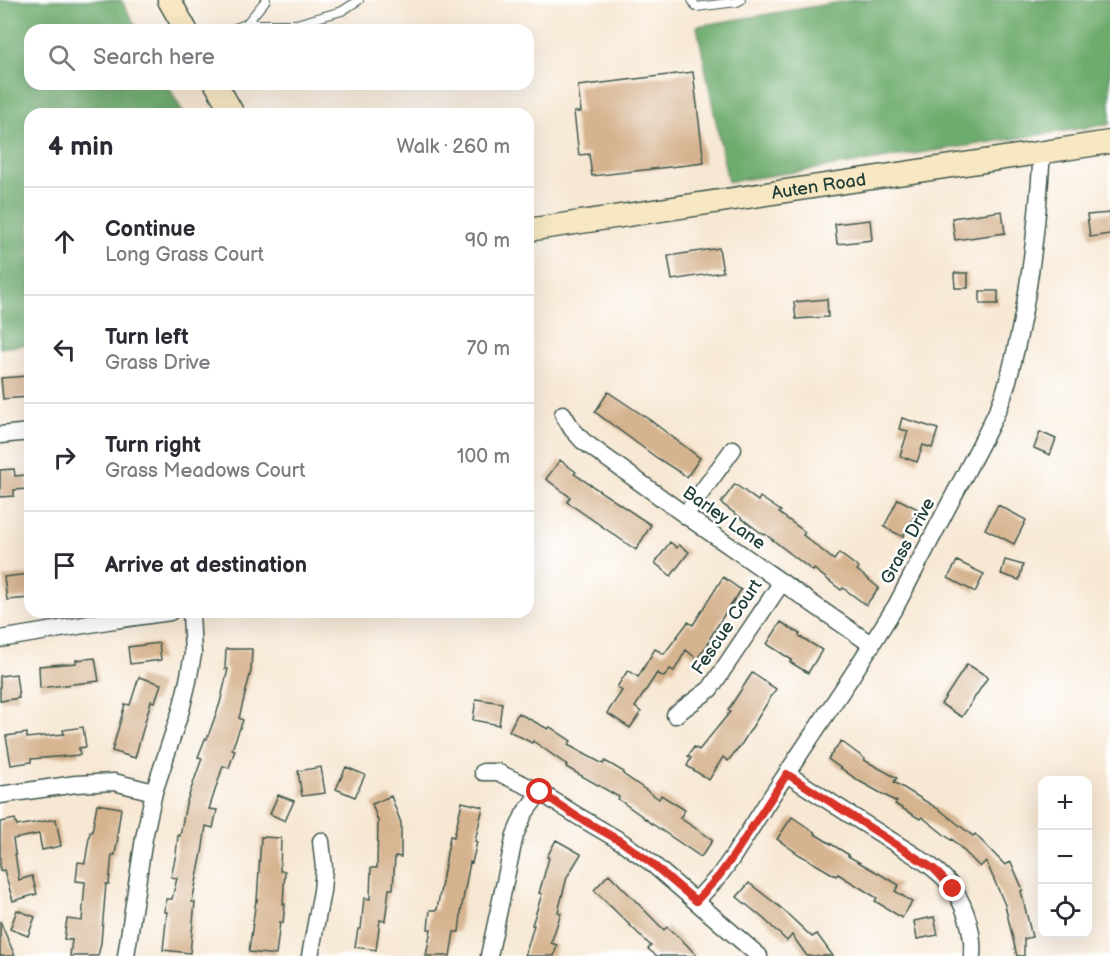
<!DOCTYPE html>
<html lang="en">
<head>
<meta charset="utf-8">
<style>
  body { margin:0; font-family:"Balsamiq Sans",sans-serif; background:#f2f2f3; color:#2b2b33 }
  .controls { position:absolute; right:18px; bottom:18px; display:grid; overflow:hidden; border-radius:12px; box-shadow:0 6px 24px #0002 }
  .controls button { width:54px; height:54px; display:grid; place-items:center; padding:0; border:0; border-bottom:2px solid #e1e1e2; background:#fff; color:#2b2b33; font:30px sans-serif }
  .stop { position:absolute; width:18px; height:18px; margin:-14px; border:4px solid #d93025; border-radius:50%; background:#fff }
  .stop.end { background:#d93025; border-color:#fff; box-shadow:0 2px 6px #0008 }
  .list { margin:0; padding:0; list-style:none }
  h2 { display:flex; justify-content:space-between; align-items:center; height:78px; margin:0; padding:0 24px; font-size:26px }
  h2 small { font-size:20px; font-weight:400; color:#7c7c81 }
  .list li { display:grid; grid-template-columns:39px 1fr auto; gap:18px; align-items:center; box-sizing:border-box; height:108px; padding:0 24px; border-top:2px solid #e1e1e2 }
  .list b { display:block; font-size:22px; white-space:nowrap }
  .list p { margin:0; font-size:20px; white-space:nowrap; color:#7c7c81 }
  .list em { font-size:20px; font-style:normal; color:#7c7c81 }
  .icon { flex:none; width:33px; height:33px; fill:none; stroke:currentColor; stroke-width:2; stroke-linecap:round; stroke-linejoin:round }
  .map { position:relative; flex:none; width:1110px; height:956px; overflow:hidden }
  .search { position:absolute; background:#fff; box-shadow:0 6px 24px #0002; left:24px; top:24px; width:510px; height:66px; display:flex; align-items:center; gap:15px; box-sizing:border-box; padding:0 21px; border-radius:18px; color:#7c7c81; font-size:22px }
  .panel { position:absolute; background:#fff; box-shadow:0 6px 24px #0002; left:24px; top:108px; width:510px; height:510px; border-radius:18px }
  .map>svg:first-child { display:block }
  .forest { fill:#6eac6e; stroke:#467451; stroke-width:1.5 }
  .building { fill:#d5b38f }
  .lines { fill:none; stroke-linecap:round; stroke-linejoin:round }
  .lane-casing { stroke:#3f574c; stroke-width:10 }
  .street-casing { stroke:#3f574c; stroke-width:19 }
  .secondary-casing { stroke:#3f574c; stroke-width:25 }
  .lane { stroke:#fff; stroke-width:8 }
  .street { stroke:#fff; stroke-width:16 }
  .secondary { stroke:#f7e8c3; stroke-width:22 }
  .route { stroke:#d93025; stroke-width:8 }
  .labels { text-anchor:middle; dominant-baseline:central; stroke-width:5; stroke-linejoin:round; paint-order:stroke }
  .street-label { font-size:18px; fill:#1f3d34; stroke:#fff }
</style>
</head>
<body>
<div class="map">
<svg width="1110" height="956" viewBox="0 0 1110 956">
  <rect width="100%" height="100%" fill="#fff"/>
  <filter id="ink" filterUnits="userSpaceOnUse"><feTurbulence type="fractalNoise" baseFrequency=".0167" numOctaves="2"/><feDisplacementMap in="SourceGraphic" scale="12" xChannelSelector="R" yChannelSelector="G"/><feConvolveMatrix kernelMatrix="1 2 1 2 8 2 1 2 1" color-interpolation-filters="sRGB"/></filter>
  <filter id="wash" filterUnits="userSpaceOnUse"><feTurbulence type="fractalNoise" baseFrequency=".008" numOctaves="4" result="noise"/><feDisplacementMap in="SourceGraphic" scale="24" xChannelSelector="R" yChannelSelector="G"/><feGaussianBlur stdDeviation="1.35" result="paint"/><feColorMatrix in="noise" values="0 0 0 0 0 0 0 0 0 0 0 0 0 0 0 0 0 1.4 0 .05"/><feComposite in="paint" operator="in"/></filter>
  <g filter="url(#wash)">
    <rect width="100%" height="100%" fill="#f7e8d4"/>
    <path class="forest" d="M0,0H121L138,30H30V84H167L184,114H30V344L0,348Z
      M853,0H1110V124L728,182L697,26Z"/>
    <g id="blocks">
      <path class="building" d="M693,72L704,163L592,176L589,154L579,155L574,112H581L578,86Z
        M1002,211L1005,233L955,240L952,218Z
        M1110,213V234L1090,237L1087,215Z
        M870,220L872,240L837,244L835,224Z
        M719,248L723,272L672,280L668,256Z
        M954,273H968V288H955Z
        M980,291H998V304H980Z
        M827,299L828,317L796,319L794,302Z
        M27,376L29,397L3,399L1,378Z
        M608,392L650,420L700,458L687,477L657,458L595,412Z
        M902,418L938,429L932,448L923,445L917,462L900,456L908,431L899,429Z
        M1040,432L1056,439L1050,455L1034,448Z
        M560,460L576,472L574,474L651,525L636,550L567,502L570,497L546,479Z
        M14,469L15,476L27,475L28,489L14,490V496L0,497V470Z
        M735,484L758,501L760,497L781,511L779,513L805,532L803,535L834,560L839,553L859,568L857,570L879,588L866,605L843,588L841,590L814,569L813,571L765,534L764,535L721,503Z
        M898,499L918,509L903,537L884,527Z
        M998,505L1026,520L1014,544L985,529Z
        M670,542L677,548L679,545L689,552L671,576L655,563Z
        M1005,560L1023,565L1019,580L1001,574Z
        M957,561L984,574L975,592L948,578Z
        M30,574V598L7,600L4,577Z
        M723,577L741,590L731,605H730L710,638L711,640L697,659L686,650L674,671L670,669L664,677L657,673L635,707L641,712L630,728L607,713L622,691L617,687L628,670L638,677L655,649L664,654L688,622L693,625Z
        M781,622L800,634L799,636L822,650L808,673L790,662L792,660L767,644Z
        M159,643L161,660L130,664L128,647Z
        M226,649H252L251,671L239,718L243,720L232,749L235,750L229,768L223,766L209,809L217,810L213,828L206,826L202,853L192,902H195L190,953L163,950L167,912H165L166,899H172L177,878L171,877L176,854L178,835L180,836L186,804L202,758L198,757L205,739H207L220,703L228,669H225Z
        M95,658L99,681L40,688L39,666L76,663V660Z
        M967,664L988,677L962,717L941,704Z
        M752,673L776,689L741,745L728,761L723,757L709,780L687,766L691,758L688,756L694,747L699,750L730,712L728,710Z
        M16,674L19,698L0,701V676Z
        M139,677L161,684L155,702L151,701L135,758L112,751L125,704L130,705Z
        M476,699L502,703L499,725L473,720Z
        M518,713L548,729L550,727L571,741L568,745L603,764L605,761L624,772L623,774L659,799L661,795L685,810L680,818L713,840L701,857L645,819H646L618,799L619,797L566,767L567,765L533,741L532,743L509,731Z
        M83,727L86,747L79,748L80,755L31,759V762L11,765L6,736L27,733V738L64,734L63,730Z
        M841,741L865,759L864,760L897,778L894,782L940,810L973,836L975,834L1005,865L1011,862L1023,890L1021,891L1032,937L1024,939V956H1017L1005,905L986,861L980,867L952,839L951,840L922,817L920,819L895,804L897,802L859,781L828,759Z
        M321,767L325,793L302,796L298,771Z
        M346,767L365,775L355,797L336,789Z
        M278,795L294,801L285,821L270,814Z
        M391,796L401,823V857L395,856L393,889H389L385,921L380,920L376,950L355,947L358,929H361L364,898L370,899L371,868H377L378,821L372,804Z
        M462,802L483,807L475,841L477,842L472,863L470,862L462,905L459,932H454L450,956H426L431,929H428L430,910H437L450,836L454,837Z
        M97,804L121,808L117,836L118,837L115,855H112L109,884H106L101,943L98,956H70L72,940L64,939L67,919L82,921L85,882L76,881L78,862L85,863L90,832H92Z
        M792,817L816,833L815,834L849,855L848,856L899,885L895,891L912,902L902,918L875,901L877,898L838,874L836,876L800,855L777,839Z
        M15,819L17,826L56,819L61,846L42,850L39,834L13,839L19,880L32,876L37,894L13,901L4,870L0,871V822Z
        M261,837L281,838L280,871H285L283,904H285L283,923L280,922L276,955L249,952L256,900L257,901Z
        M556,840L581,854L567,877L558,912L561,913L551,943L557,945L554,956H525L534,925H532L542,894L539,893L549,858L547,857Z
        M609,874L664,930L667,927L686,944L697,956H657L648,949L651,946L594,890Z
        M749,883L780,907L812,937L817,934L833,956H807L792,935L787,941L764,919L737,897Z
        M17,910L35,917L28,936L10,929Z
        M934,917L938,935L917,939L914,921Z
        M0,921L15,956H0Z"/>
    </g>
  </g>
  <g filter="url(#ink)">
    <use href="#blocks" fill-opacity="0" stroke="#3f574c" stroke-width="1.5"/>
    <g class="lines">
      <g class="lane-casing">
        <path id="lane" d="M692,0L696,7L737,2L741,0
          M246,24L266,0
          M230,30L246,24H296L342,11L359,0"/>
      </g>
      <g class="street-casing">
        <path id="street" d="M563,414L572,429L583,441L685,515L872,645
          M0,435L30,432
          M685,515L733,449
          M0,639L114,620L170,612
          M675,715L710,689L782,582
          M483,772H497L540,792L576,815L622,842L650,862L759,956
          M787,774C819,795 852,816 884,836C908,852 938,866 954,890C966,908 974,934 972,956
          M0,795L76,784L114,782L154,792
          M696,901L719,876L732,858L767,803L851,677L897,604L987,432C992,422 997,412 1001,402C1009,381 1014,358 1019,335C1032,275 1038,214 1042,152
          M126,956L144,838L154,792L181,710L188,681L193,654L191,612
          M310,956L322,891L324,868L321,841
          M489,956L515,835L524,814L540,792"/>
      </g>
      <g class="secondary-casing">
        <g id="secondary">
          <path d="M169,0L186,30"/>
          <path d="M216,84L233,114"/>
          <path id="s1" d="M528,230L1110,142"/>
        </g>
      </g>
      <use href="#lane" class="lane"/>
      <use href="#street" class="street"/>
      <use href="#secondary" class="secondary"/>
    </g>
  </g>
  <g class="lines" filter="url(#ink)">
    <path class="route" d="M540,792L576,816L622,842L650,862L696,901L719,876L732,858L787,774L934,869L953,889"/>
  </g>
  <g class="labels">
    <g class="street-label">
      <text stroke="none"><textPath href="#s1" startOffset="294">Auten Road</textPath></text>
      <text transform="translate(724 518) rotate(35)">Barley Lane</text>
      <text transform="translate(908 541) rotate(-62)">Grass Drive</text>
      <text transform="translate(727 627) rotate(-56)">Fescue Court</text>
    </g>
  </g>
</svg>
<div class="controls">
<button>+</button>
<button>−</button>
<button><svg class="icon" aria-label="locate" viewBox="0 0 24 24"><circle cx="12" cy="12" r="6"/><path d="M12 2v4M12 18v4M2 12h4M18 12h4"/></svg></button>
</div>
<div class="stop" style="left:540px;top:792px"></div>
<div class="stop end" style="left:953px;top:889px"></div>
<div class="search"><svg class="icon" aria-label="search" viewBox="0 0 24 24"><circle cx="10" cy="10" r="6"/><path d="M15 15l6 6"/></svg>Search here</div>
<section class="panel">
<h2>4 min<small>Walk · 260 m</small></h2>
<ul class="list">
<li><svg class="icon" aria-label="ahead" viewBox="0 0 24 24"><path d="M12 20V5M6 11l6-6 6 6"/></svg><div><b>Continue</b><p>Long Grass Court</p></div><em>90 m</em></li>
<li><svg class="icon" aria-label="left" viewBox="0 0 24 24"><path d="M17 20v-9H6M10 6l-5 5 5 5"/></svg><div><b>Turn left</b><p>Grass Drive</p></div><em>70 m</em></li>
<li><svg class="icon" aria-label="right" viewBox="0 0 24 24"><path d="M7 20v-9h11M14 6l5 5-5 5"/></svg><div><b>Turn right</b><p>Grass Meadows Court</p></div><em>100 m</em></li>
<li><svg class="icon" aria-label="arrive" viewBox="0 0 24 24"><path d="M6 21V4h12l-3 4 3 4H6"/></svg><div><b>Arrive at destination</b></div></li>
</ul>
</section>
</div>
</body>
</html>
